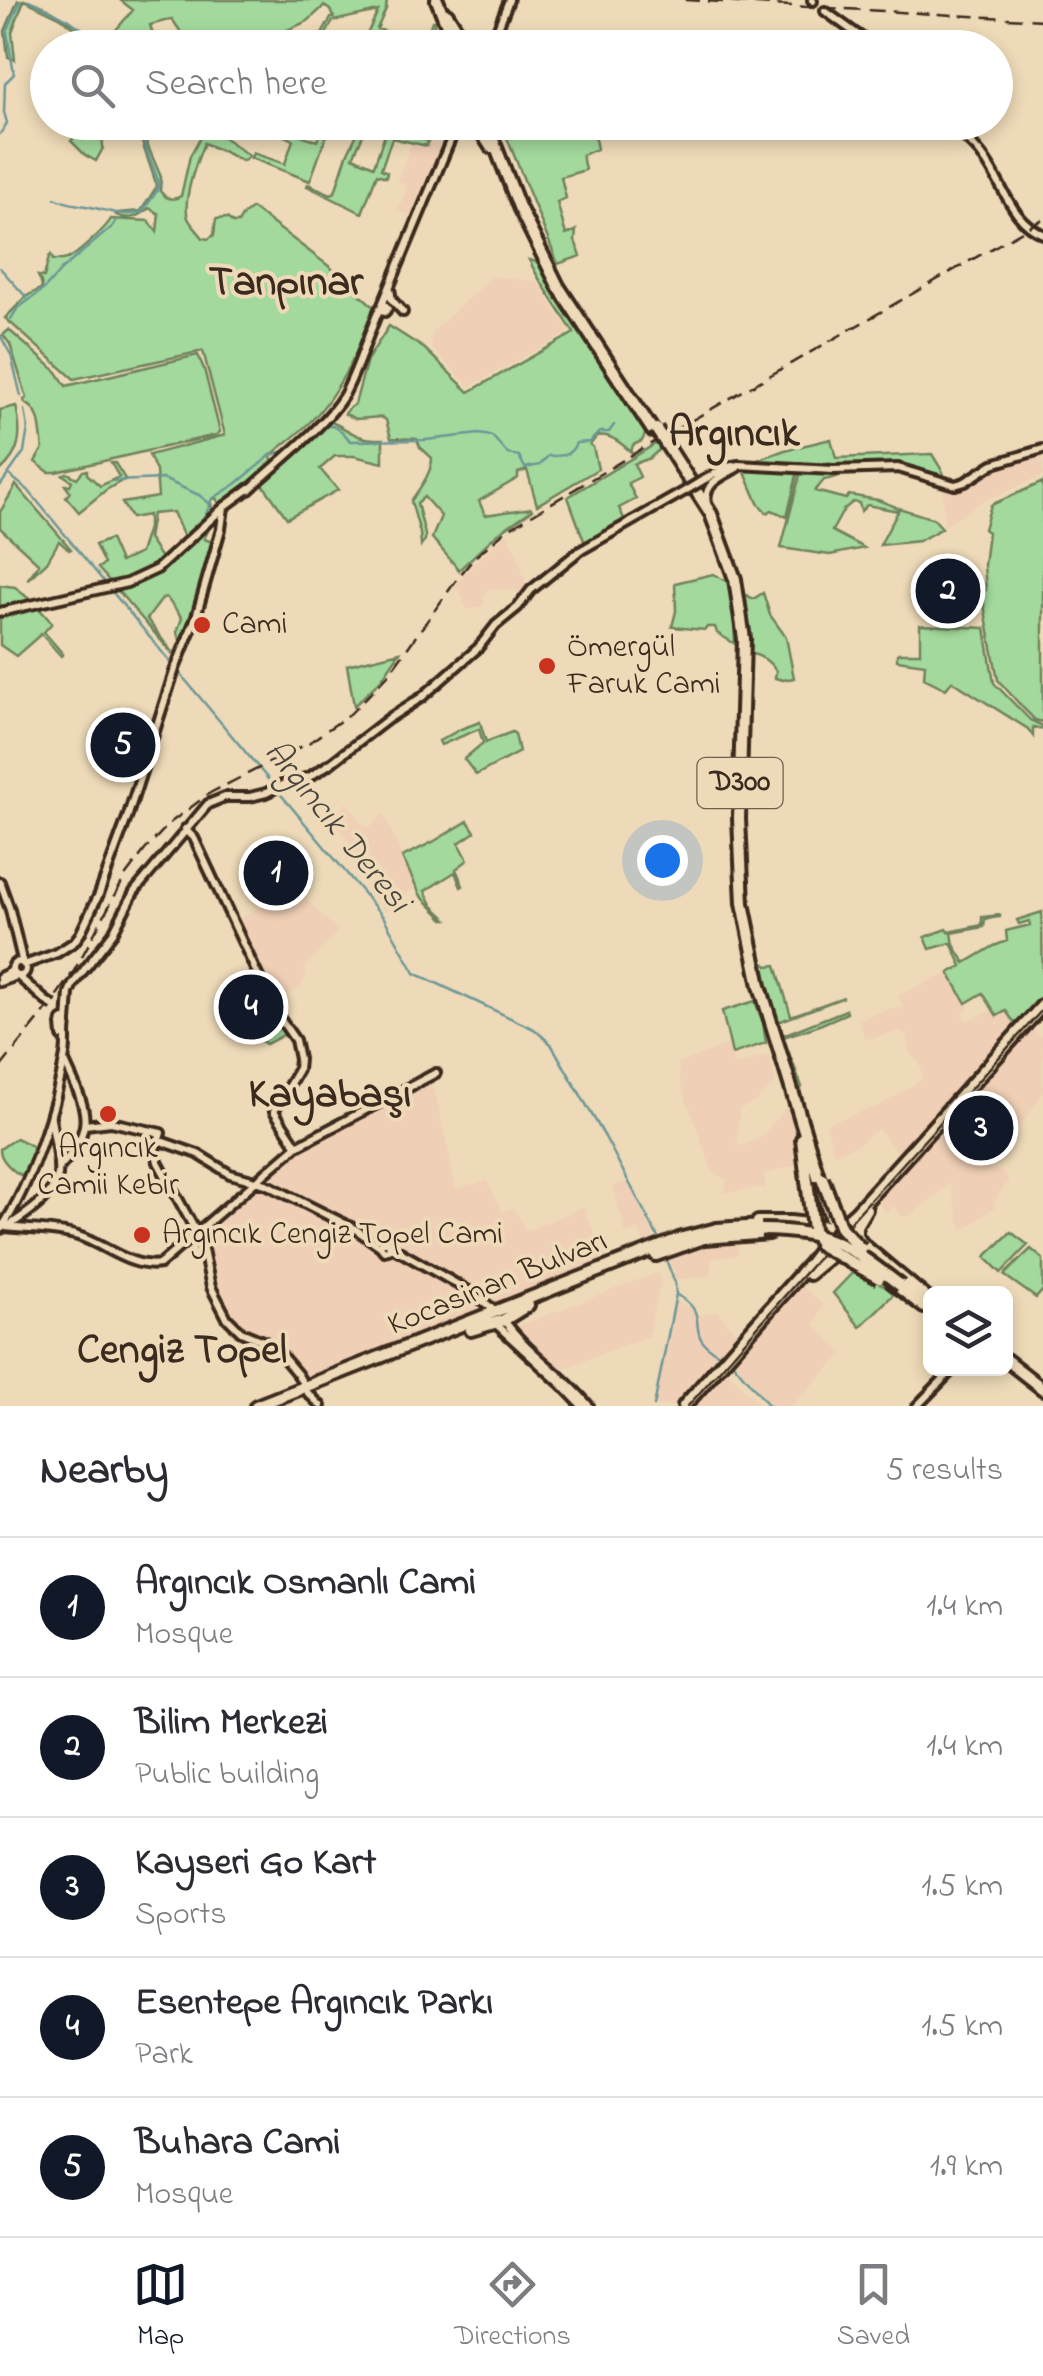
<!DOCTYPE html>
<html lang="en">
<head>
<meta charset="utf-8">
<style>
  body { margin:0; font-family:"Indie Flower",sans-serif; background:#f7f7f7; color:#2b2b33 }
  .controls { position:absolute; right:30px; bottom:30px; display:grid; overflow:hidden; border-radius:15px; box-shadow:0 5px 15px #0003 }
  .controls button { width:90px; height:90px; display:grid; place-items:center; padding:0; border:0; border-bottom:2px solid #e1e1e2; background:#fff; color:#2b2b33; font:50px sans-serif }
  .you { position:absolute; left:662px; top:860px; width:35px; height:35px; margin:-25px; border:8px solid #fff; border-radius:50%; background:#1a73e8; box-shadow:0 0 0 15px #1a73e833 }
  .badge { display:grid; place-items:center; width:65px; height:65px; border-radius:50%; background:#111827; color:#fff; font-size:32px; font-weight:700 }
  .pin { position:absolute; translate:-50% -50%; border:5px solid #fff; box-shadow:0 2px 10px #0006 }
  .list { margin:0; padding:0; list-style:none }
  h2 { display:flex; justify-content:space-between; align-items:center; height:130px; margin:0; padding:0 40px; font-size:42px }
  h2 small { font-size:32px; font-weight:400; color:#7c7c81 }
  .list li { display:grid; grid-template-columns:65px 1fr auto; gap:30px; align-items:center; box-sizing:border-box; height:140px; padding:0 40px; border-top:2px solid #e1e1e2 }
  .list b { display:block; font-size:38px; white-space:nowrap }
  .list p { margin:0; font-size:32px; white-space:nowrap; color:#7c7c81 }
  .list em { font-size:32px; font-style:normal; color:#7c7c81 }
  .icon { flex:none; width:55px; height:55px; fill:none; stroke:currentColor; stroke-width:2; stroke-linecap:round; stroke-linejoin:round }
  .map { position:relative; flex:none; width:1043px; height:1406px; overflow:hidden }
  .search { position:absolute; background:#fff; box-shadow:0 5px 15px #0003; left:30px; right:30px; top:30px; height:110px; display:flex; align-items:center; gap:25px; box-sizing:border-box; padding:0 35px; border-radius:55px; color:#7c7c81; font-size:38px }
  .sheet { height:830px; background:#fff }
  nav { display:flex; justify-content:space-around; align-items:center; box-sizing:border-box; height:140px; border-top:2px solid #e1e1e2; background:#fff; font-size:28px; color:#7c7c81 }
  nav a { display:grid; justify-items:center; gap:5px }
  nav .on { color:#111827 }
  .map>svg:first-child { display:block }
  .built { fill:#efcfb5 }
  .green { fill:#a3d99c; stroke:#6f825d; stroke-width:2.5; fill-rule:evenodd }
  .lines { fill:none; stroke-linecap:round; stroke-linejoin:round }
  .stream { stroke:#6d9797; stroke-width:2.5 }
  .secondary-casing { stroke:#3b2a1e; stroke-width:14 }
  .highway-casing { stroke:#3b2a1e; stroke-width:18 }
  .secondary { stroke:#eedab8; stroke-width:6 }
  .highway { stroke:#eedab8; stroke-width:10 }
  .tram { stroke:#3b2a1e; stroke-width:2.5 }
  .rail { stroke:#3b2a1e; stroke-width:2.5; stroke-dasharray:15 8; stroke-linecap:butt }
  .secondary-bridge-casing { stroke:#3b2a1e; stroke-width:14; stroke-linecap:butt }
  .highway-bridge-casing { stroke:#3b2a1e; stroke-width:18; stroke-linecap:butt }
  .secondary-bridge { stroke:#eedab8; stroke-width:6 }
  .highway-bridge { stroke:#eedab8; stroke-width:10 }
  .poi-dot { fill:#c8321e; stroke:#eedab8; stroke-width:4 }
  .labels { text-anchor:middle; dominant-baseline:central; stroke-width:8; stroke-linejoin:round; paint-order:stroke }
  .shield { fill:#eedab8; stroke:#715f4c; stroke-width:2.5 }
  .shield-label { font-size:30px; font-weight:bold; fill:#3b2a1e }
  .poi-label { font-size:32px; fill:#3b2a1e; stroke:#eedab8; text-anchor:start }
  .street-label { font-size:32px; fill:#3b2a1e; stroke:#eedab8 }
  .water-label { font-size:35px; font-style:italic; fill:#48453c; stroke:#eedab8 }
  .district-label { font-size:42px; font-weight:bold; fill:#3b2a1e; stroke:#eedab8 }
</style>
</head>
<body>
<div class="map">
<svg width="1043" height="1406" viewBox="0 0 1043 1406">
  <rect width="100%" height="100%" fill="#eedab8"/>
  <filter id="ink" filterUnits="userSpaceOnUse"><feTurbulence type="fractalNoise" baseFrequency=".01" numOctaves="2"/><feDisplacementMap in="SourceGraphic" scale="20" xChannelSelector="R" yChannelSelector="G"/><feConvolveMatrix kernelMatrix="1 2 1 2 8 2 1 2 1" color-interpolation-filters="sRGB"/></filter>
  <g filter="url(#ink)">
    <path class="built" d="M428,141L445,147L417,217L398,211L407,186L397,180L412,142L426,146Z
      M492,276L537,282L570,332L469,387L431,347L432,332Z
      M1043,452V476L983,501L944,526L943,486L956,488L964,487L981,476Z
      M507,534L519,559L527,589L523,593L513,589H489L484,595L483,606L467,610L460,591L454,587L475,562Z
      M346,803L356,814L361,824L369,828L384,814L416,888L391,903L385,912L364,886L379,872L367,857L360,863L345,836L331,819Z
      M286,882L291,883L338,932L305,966L306,976L300,988L272,1002L236,921L267,903Z
      M949,973L969,1009L962,1013L966,1021L993,1010L997,1016L1006,1011L1019,1029L901,1157L878,1129L856,1146L834,1153L826,1124L884,1104L923,1078L920,1064L910,1054L906,1034L899,1031L865,1040L859,1019L892,1008H903L898,995Z
      M1033,1029L1043,1039V1092L1024,1121L973,1155L990,1169L1003,1172L1007,1177L1008,1182L993,1202L996,1206L962,1231L950,1183L912,1215L903,1217L893,1206L886,1212L882,1209L880,1205L881,1197Z
      M730,1044L734,1066L769,1055L776,1082L755,1102L739,1109L737,1146L747,1144L760,1138L785,1109L790,1106L799,1136L803,1163L764,1174L765,1189L761,1187L724,1193L728,1180L713,1173L680,1082L679,1063Z
      M426,1080L435,1092L456,1189L487,1181L502,1212L514,1208L526,1231L583,1207L596,1238L601,1237L612,1269L306,1389L282,1354L241,1332L216,1298L197,1235L297,1146Z
      M627,1182L643,1211L656,1242L645,1246L639,1230L626,1234L613,1186Z
      M724,1240L737,1241L738,1252L736,1255L712,1259L710,1277L676,1279L667,1255L690,1246Z
      M657,1273L661,1281L648,1336L561,1369L525,1341L519,1326Z
      M797,1282L823,1305L814,1324L843,1354L791,1406H770L732,1357L724,1367L759,1406H653L676,1302L692,1308L700,1316L717,1311L745,1342Z"/>
    <path class="green" d="M18,0C49,0 71,28 100,37L115,31L133,10L120,0H387L386,9L377,29L399,35L426,38L432,21H435L428,45L424,44L422,47H416L417,44L399,41L397,47H391L393,40L374,35L367,47H361L378,11L333,21L319,47H315L331,18L334,17L330,10L324,6L308,21L278,34L264,47H191L172,19L150,25L157,47L107,48L102,42L84,35L61,18L24,0L12,32L15,60L8,57L5,31Z
      M135,122L138,123L161,177L160,191C166,199 173,201 181,196L190,156L206,127L203,123H211L209,128L218,132L224,123H229L221,135L249,156L243,161L204,143C197,160 182,200 188,218C191,225 199,232 203,238L208,239L214,235L216,219L227,218L233,223H238L243,215L252,208L330,267L373,306C369,337 335,396 313,419C300,433 284,444 270,456L274,462L223,504L218,502L216,497L211,501L213,521L204,539L213,542L205,574L182,645L177,632L182,618L166,597L162,599L147,619L177,659L98,568L104,564L95,545L110,539L120,562L140,553L148,528V515L131,518L122,503L158,497L156,471L149,455L225,435L203,351L74,379L5,318L27,296L42,288L41,282L38,276L44,277L49,257L51,255L53,260C62,260 64,261 71,257C81,251 106,228 111,219L149,221L157,232L159,214L149,208C140,217 128,221 116,215L118,213L141,211L157,186ZM173,512L185,540L163,561L148,539L152,514Z
      M264,122L288,130L291,123H299L296,133L317,141L325,123H331L310,181L251,158L253,153L285,164L293,140L262,125Z
      M87,123L102,126L103,148L96,161L85,155L71,141Z
      M362,123H375L428,141L427,146L392,138L381,169L387,172L386,177L377,174L362,213L307,186L308,184L331,194L335,192L347,155ZM367,126L385,134L374,166L353,157Z
      M501,123H592L597,149L582,155L585,170L561,177L566,198L557,202L566,235L576,230L575,241L581,256L558,264Z
      M529,260L541,263L646,432L642,441L633,445L631,452C622,444 610,433 597,436L590,445L593,447L598,469L537,505L527,470L518,473V478L479,501L485,515L531,508L532,510L497,534L459,570L432,538L441,516L424,497L417,503L425,535V540L421,546L420,533L411,501C419,489 432,473 432,458L420,447L417,439L391,438L386,420L381,417L356,419L345,414L348,409L355,404L367,360L389,326L425,349L469,392L574,333L538,277Z
      M9,330L57,372L66,386L198,355L204,369L220,432L216,435L56,472H49L35,462L43,448C40,432 42,410 25,403L24,400L27,398L10,344L3,335Z
      M16,406C22,433 22,452 0,471V410Z
      M329,421C354,431 354,440 383,439V463L354,456H335L320,469L338,490L287,518L261,482Z
      M831,439L836,458L932,454L943,472L946,482L919,472L746,464L785,450Z
      M657,443L661,448L650,458L634,464L640,477L628,483L636,499L619,508L627,525L586,546L568,497Z
      M111,463H115L125,479L106,490L79,512L66,497L70,492L65,485H70L72,481L63,475L67,473L77,478L83,471L87,470V474L100,486L119,477Z
      M751,468L798,471L787,517L772,510L767,513L758,503L744,470Z
      M801,471L824,473V475L838,474L837,477L824,480L815,491L846,499L849,495L878,500L896,507L898,511L899,508L934,519L942,528L919,541L880,545L898,511L867,505L861,511L859,503L853,502L844,509L832,531L864,548L830,555L781,548Z
      M1043,482V722L1035,720L1023,708L998,680L982,594L986,590L984,565L988,532L984,529L991,505Z
      M16,485L71,549L69,550L59,541L47,562L27,580L39,564L0,528V512Z
      M713,574L728,582L733,604L735,644L717,633L715,627H707L705,630L672,627L676,611L675,583Z
      M0,585L15,587L35,604L52,623L44,632L63,654L61,656L41,634L16,656L0,645Z
      M740,591L753,599L763,593L770,615L786,637L794,678L783,680L775,678L776,671C769,660 760,655 748,653Z
      M920,625L985,628L994,683L1030,720L1043,726V729L1033,727V736L1028,729L952,681L946,689L924,678L925,664L897,660V654L899,653H920Z
      M400,652L381,680L354,706L347,665Z
      M480,722L486,742L512,732L515,734L519,752L476,775L464,759L483,743L479,729L441,745L439,741L461,729Z
      M468,821L475,832L459,843L468,860L456,869L463,886L461,887L455,872L425,891L433,906L447,919H444L421,896L402,857L433,842Z
      M1042,912L1043,1002L1019,1029L1006,1011L997,1016L983,993L966,1003L949,973L962,966L951,943L930,949L925,937L947,929L949,932L982,925V917L1000,915V917L985,919L984,927L952,933L954,945L965,963L994,946L1007,941L1006,931L1030,925L1029,921L1019,924L1017,920Z
      M763,962L768,966L776,965L791,1016L844,997L778,1022L783,1035L846,1010L847,1013L817,1026L783,1037L802,1087L797,1098L756,963Z
      M252,971L268,1002L267,1005L260,1009L265,1019L272,1017L276,1025L280,1024L287,1033L266,1044L249,1033L235,996Z
      M755,1001L763,1023L766,1043L732,1054L722,1011Z
      M16,1138L34,1147L24,1173L20,1175C11,1169 0,1160 0,1149Z
      M1011,1232L1028,1245L1001,1273L985,1257Z
      M1031,1249L1043,1259V1290L1036,1298L1004,1275Z
      M856,1269L895,1293L860,1327L833,1293Z"/>
    <g class="lines">
      <path class="stream" d="M29,0L68,19L90,35L109,36L111,48
        M0,134L7,123L4,112L5,83L14,74L7,32L21,0
        M55,198C68,205 81,204 95,208C112,212 125,217 142,212L157,191L159,183L136,122
        M0,268L27,298
        M11,319L17,309L44,289L61,270L112,227L117,220
        M0,335L11,355L21,396
        M306,442L325,426C336,424 344,432 350,441L426,440L479,434L492,436L508,454L519,456L525,468L540,465L548,456C561,456 570,457 576,443L590,442L599,432H609L614,425
        M8,474L28,490L172,664
        M114,481L163,479L199,495L209,503
        M0,486L24,452L28,428L25,410
        M205,517L212,499L236,484L271,455L288,450
        M177,670L384,918L415,973L534,1029L551,1044L605,1137L659,1239
        M677,1295C716,1316 678,1334 721,1355
        M734,1364L769,1406
        M654,1406L676,1294L675,1283L665,1257"/>
      <g class="secondary-casing">
        <path id="secondary" d="M812,0L813,1
          M825,11L876,48
          M490,48L509,0
          M948,122C960,134 974,144 983,157C1003,183 1011,222 1043,234
          M390,289L392,300L403,312
          M384,304L388,308L385,312L380,308Z
          M382,305L458,122
          M700,482L727,467L739,465L834,470L898,468L955,485L965,482L993,464L1043,449
          M249,490C278,462 324,428 344,395C359,367 367,336 380,308
          M707,504C703,483 721,477 737,468
          M0,612L127,583L157,569L224,507L250,488
          M185,829L194,838L274,1010L295,1040L299,1059L298,1070L274,1111L297,1146
          M0,882L10,910L23,964
          M12 969a7 7 0 1 1 14 0a7 7 0 1 1-14 0Z
          M24,965L57,953L74,942L80,934L99,894L127,818L175,669L196,617L221,529L224,507
          M0,977L12,971
          M19,977L46,1001
          M0,982L17,976
          M67,1022L69,993L73,984L113,933L134,892L208,804L225,797H250L266,793L282,785L309,777L331,763L388,719L422,697L478,648L496,625L518,607L531,590L578,552L685,491
          M61,1025L62,1020L66,1021L65,1026L61,1025L62,1036
          M85,1125L111,1122L161,1133L155,1149L158,1162L201,1241L211,1287L227,1318L241,1332L265,1342L277,1350L298,1375L305,1387
          M158,1140L198,1154L230,1174L266,1184L355,1229L380,1246
          M59,1168C98,1125 86,1110 65,1062
          M6,1227C30,1230 55,1229 78,1236C104,1244 131,1269 160,1264L297,1146L436,1073
          M7,1227C24,1216 54,1197 58,1175C60,1160 53,1134 51,1118
          M1,1229C31,1184 56,1108 65,1055C67,1045 65,1034 67,1024
          M390,1246L388,1250L384,1251L380,1246L382,1242H388L390,1246L469,1291L496,1311
          M504,1320C527,1353 563,1374 589,1406
          M496,1324L560,1383L582,1406
          M307,1392L321,1406
          M917,1406L954,1368"/>
      </g>
      <g class="highway-casing">
        <path id="highway" d="M437,0L456,48
          M447,14L468,48
          M475,122L491,147
          M486,122L519,207L558,286L653,431
          M666,444L711,514L735,579L744,639L739,819L743,903L760,986L832,1222
          M802,1139L807,1181
          M866,1209L856,1226V1235L862,1244L930,1301
          M758,1222H790L824,1226
          M840,1223L847,1220L856,1212L1043,1005
          M705,1238L769,1233
          M656,1255L701,1239
          M809,1274L834,1253
          M893,1283L924,1307
          M471,1330L504,1320L528,1305
          M1006,1360L1043,1389
          M256,1406L679,1239L717,1229L762,1226
          M684,1406L810,1263L822,1247"/>
      </g>
      <use href="#secondary" class="secondary"/>
      <use href="#highway" class="highway"/>
      <path class="tram" d="M688,1406L825,1250L1043,1009"/>
      <path class="rail" d="M685,0L1043,20
        M0,1068L48,1008L74,971L126,875L145,850L171,822L210,793L310,742L350,714L388,675L460,575L475,557L505,531L640,450L1043,219"/>
      <g class="secondary-bridge-casing">
        <path id="secondary-bridge" d="M685,491L700,482
          M46,1001L54,1006"/>
      </g>
      <g class="highway-bridge-casing">
        <path id="highway-bridge" d="M656,429L666,444
          M822,1178L841,1228L861,1249
          M807,1181L813,1229L820,1245L879,1278
          M761,1230C830,1231 848,1245 901,1286"/>
      </g>
      <use href="#secondary-bridge" class="secondary-bridge"/>
      <use href="#highway-bridge" class="highway-bridge"/>
    </g>
  </g>
  <g class="poi-dot">
    <circle cx="202" cy="625" r="10"/>
    <circle cx="547" cy="666" r="10"/>
    <circle cx="108" cy="1114" r="10"/>
    <circle cx="142" cy="1235" r="10"/>
  </g>
  <g class="labels">
    <rect class="shield" x="697.5" y="758" width="85" height="50" rx="8"/>
    <g class="shield-label">
      <text x="740" y="783">D300</text>
    </g>
    <g class="poi-label">
      <text x="222" y="625">Cami</text>
      <text x="567" y="648">Ömergül<tspan x="567" dy="37">Faruk Cami</tspan></text>
      <text x="108" y="1149" text-anchor="middle">Argıncık<tspan x="108" dy="37">Camii Kebir</tspan></text>
      <text x="162" y="1235">Argıncık Cengiz Topel Cami</text>
    </g>
    <g class="street-label">
      <text transform="translate(498 1284) rotate(-22)">Kocasinan Bulvarı</text>
    </g>
    <g class="water-label">
      <text transform="translate(336 827) rotate(51)">Argıncık Deresi</text>
    </g>
    <g class="district-label">
      <text x="286" y="283">Tanpınar</text>
      <text x="734" y="434">Argıncık</text>
      <text x="330" y="1095">Kayabaşı</text>
      <text x="182" y="1351">Cengiz Topel</text>
    </g>
  </g>
</svg>
<div class="controls">
<button><svg class="icon" aria-label="layers" viewBox="0 0 24 24"><path d="M12 4l9 5-9 5-9-5zM3 14l9 5 9-5"/></svg></button>
</div>
<div class="you"></div>
<div class="pin badge" style="left:276px;top:873px">1</div>
<div class="pin badge" style="left:948px;top:591px">2</div>
<div class="pin badge" style="left:981px;top:1128px">3</div>
<div class="pin badge" style="left:251px;top:1007px">4</div>
<div class="pin badge" style="left:123px;top:745px">5</div>
<div class="search"><svg class="icon" aria-label="search" viewBox="0 0 24 24"><circle cx="10" cy="10" r="6"/><path d="M15 15l6 6"/></svg>Search here</div>
</div>
<section class="sheet">
<h2>Nearby<small>5 results</small></h2>
<ul class="list">
<li><span class="badge">1</span><div><b>Argıncık Osmanlı Cami</b><p>Mosque</p></div><em>1.4 km</em></li>
<li><span class="badge">2</span><div><b>Bilim Merkezi</b><p>Public building</p></div><em>1.4 km</em></li>
<li><span class="badge">3</span><div><b>Kayseri Go Kart</b><p>Sports</p></div><em>1.5 km</em></li>
<li><span class="badge">4</span><div><b>Esentepe Argıncık Parkı</b><p>Park</p></div><em>1.5 km</em></li>
<li><span class="badge">5</span><div><b>Buhara Cami</b><p>Mosque</p></div><em>1.9 km</em></li>
</ul>
</section>
<nav>
<a class="on"><svg class="icon" aria-label="map" viewBox="0 0 24 24"><path d="M3 6l6-2 6 2 6-2v14l-6 2-6-2-6 2zM9 4v14M15 6v14"/></svg>Map</a>
<a><svg class="icon" aria-label="directions" viewBox="0 0 24 24"><path d="M12 3l9 9-9 9-9-9zM9 14v-3h6M13 9l2 2-2 2"/></svg>Directions</a>
<a><svg class="icon" aria-label="saved" viewBox="0 0 24 24"><path d="M7 4h10v16l-5-4-5 4z"/></svg>Saved</a>
</nav>
</body>
</html>
